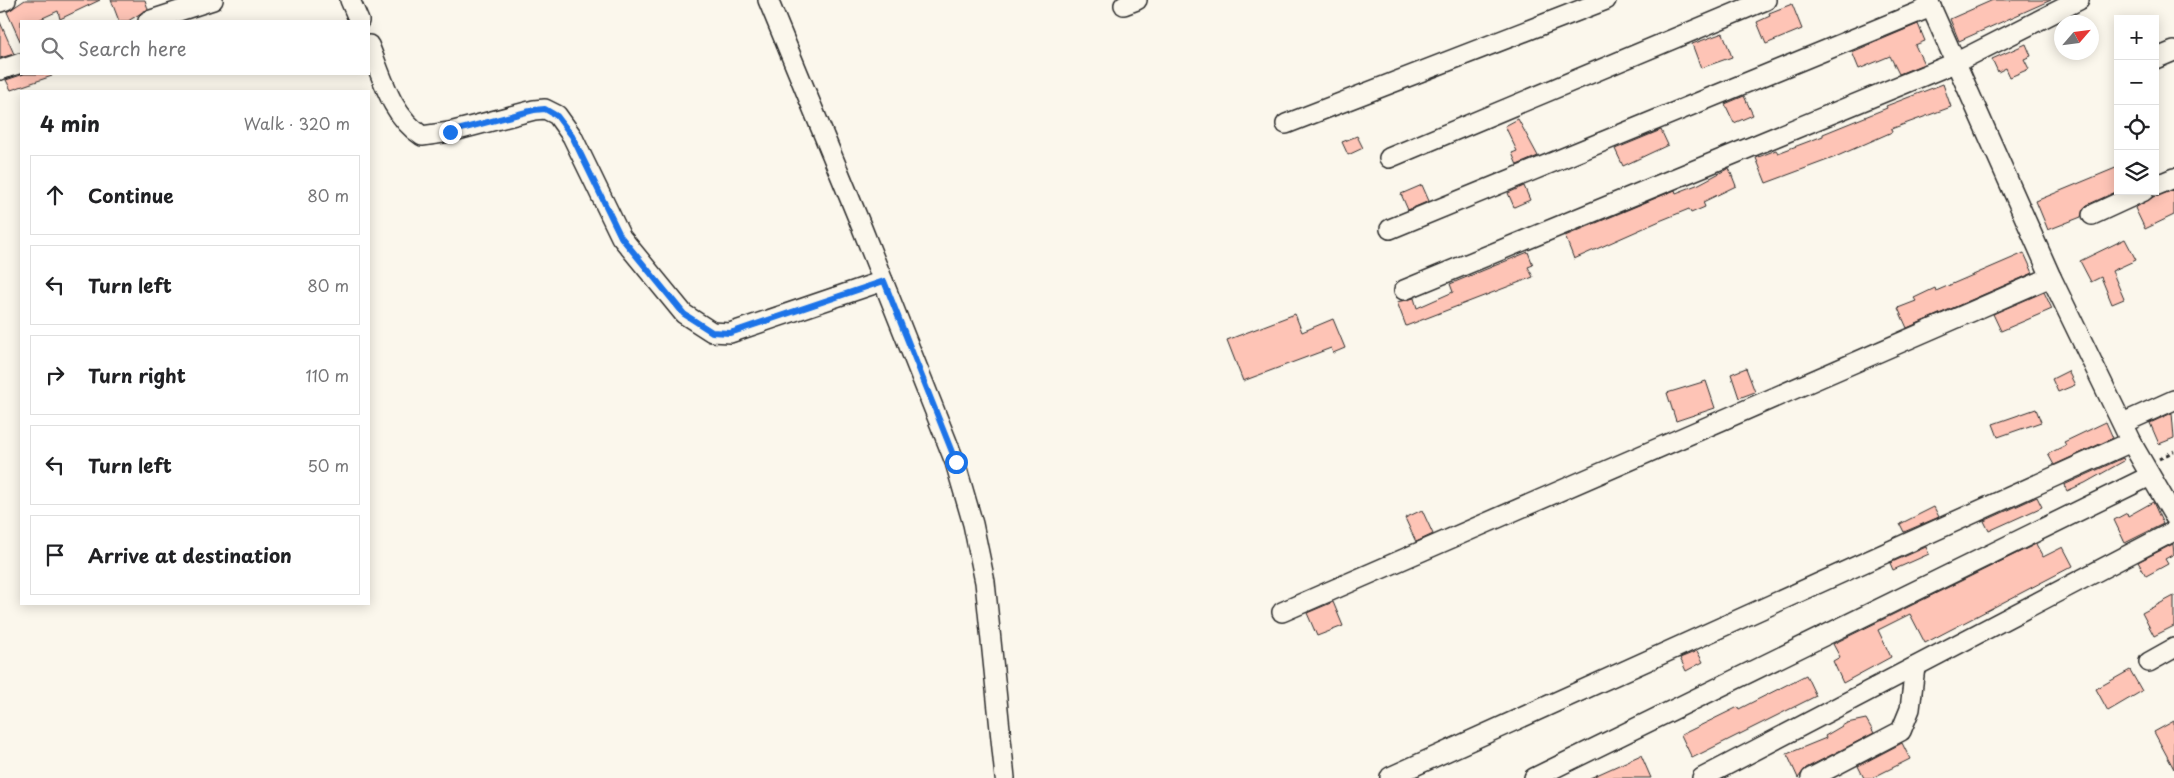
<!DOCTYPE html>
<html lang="en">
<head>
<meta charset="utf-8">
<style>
  :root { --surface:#fff; --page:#f2f2f2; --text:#202124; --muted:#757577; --line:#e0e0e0 }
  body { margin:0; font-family:"Playpen Sans",sans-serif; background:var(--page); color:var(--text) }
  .controls { position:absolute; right:15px; top:15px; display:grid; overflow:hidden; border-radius:0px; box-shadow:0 2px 12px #0003 }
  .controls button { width:45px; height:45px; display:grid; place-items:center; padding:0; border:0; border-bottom:1px solid var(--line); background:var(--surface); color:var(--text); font:25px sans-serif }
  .compass { position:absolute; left:2054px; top:15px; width:45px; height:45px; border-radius:50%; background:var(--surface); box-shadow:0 2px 12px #0003; rotate:62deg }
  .stop { position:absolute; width:15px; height:15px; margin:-11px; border:4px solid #1a73e8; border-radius:50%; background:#fff }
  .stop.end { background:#1a73e8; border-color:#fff; box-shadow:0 1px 5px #0008 }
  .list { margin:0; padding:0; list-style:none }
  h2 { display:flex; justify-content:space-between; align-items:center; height:65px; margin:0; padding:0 20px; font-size:21px }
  h2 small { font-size:16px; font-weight:400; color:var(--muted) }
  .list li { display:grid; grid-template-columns:32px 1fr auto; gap:15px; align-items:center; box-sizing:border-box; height:80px; margin:0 10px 10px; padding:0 10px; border:1px solid var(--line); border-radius:0px }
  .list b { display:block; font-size:19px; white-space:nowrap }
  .list em { font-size:16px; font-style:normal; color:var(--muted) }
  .icon { flex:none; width:28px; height:28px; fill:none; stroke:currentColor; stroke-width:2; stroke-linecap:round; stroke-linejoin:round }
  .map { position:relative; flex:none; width:2174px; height:778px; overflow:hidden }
  .search { position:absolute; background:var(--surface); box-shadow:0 2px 12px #0003; left:20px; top:20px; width:350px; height:55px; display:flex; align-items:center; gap:12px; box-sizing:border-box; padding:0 18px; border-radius:0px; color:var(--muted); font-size:19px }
  .panel { position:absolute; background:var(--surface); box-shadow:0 2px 12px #0003; left:20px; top:90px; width:350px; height:515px; border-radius:0px }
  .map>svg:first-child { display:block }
  .building { fill:#fec4b6; stroke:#2b2b2b }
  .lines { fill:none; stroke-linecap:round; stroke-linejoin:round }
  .street-casing { stroke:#2b2b2b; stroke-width:22 }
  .path { stroke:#2b2b2b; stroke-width:3; stroke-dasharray:4 4; stroke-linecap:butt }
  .street { stroke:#fbf7ec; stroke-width:19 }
  .route { stroke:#1a73e8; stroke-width:6 }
</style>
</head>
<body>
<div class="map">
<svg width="2174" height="778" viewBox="0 0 2174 778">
  <rect width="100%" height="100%" fill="#fbf7ec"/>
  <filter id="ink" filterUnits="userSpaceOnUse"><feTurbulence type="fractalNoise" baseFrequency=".02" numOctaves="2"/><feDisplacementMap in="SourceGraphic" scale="10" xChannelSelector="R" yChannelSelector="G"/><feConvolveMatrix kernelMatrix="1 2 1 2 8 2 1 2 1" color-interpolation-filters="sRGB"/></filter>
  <g filter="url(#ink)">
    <g class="building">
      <polygon points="25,0 100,0 60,19 58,11 36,21 21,21 21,43 7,12"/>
      <polygon points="111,0 145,0 148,9 128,21 119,21"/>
      <polygon points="1993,0 2051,0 1959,41 1950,19"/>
      <polygon points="1792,4 1802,29 1766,44 1757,22 1770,16 1769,13"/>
      <polygon points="0,22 14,54 0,58"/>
      <polygon points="1918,24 1925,41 1915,45 1924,64 1899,74 1890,56 1859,69 1852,52"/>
      <polygon points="1723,33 1732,57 1701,68 1692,44"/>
      <polygon points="2026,44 2031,56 2024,59 2029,69 2010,77 2006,68 1998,72 1992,59"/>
      <polygon points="24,74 51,74 52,76 11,90 6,80"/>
      <polygon points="1943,84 1951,107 1891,129 1892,132 1833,158 1766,183 1756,158 1776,150 1778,153 1823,136 1823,134 1887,108 1886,106"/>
      <polygon points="1744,96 1753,115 1734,123 1725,104"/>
      <polygon points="1518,119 1538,156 1517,165 1512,153 1517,151 1505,126"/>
      <polygon points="1661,130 1668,145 1623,166 1615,149"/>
      <polygon points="1357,136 1363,148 1348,155 1342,142"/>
      <polygon points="2118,167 2118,191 2087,205 2083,209 2081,217 2048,230 2036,201"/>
      <polygon points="1729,168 1736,186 1703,202 1705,207 1691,213 1689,209 1662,220 1574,259 1565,236 1675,190 1676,193 1699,184"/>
      <polygon points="1422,185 1429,201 1408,210 1401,194"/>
      <polygon points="1524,186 1530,200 1514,207 1508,193"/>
      <polygon points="2174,190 2174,215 2145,229 2135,208 2153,197"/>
      <polygon points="2125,239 2136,260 2112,271 2124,299 2112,304 2101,277 2091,282 2080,261"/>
      <polygon points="1528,252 1533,265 1528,267 1533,277 1406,326 1397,302 1414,298 1417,308 1453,292 1450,284"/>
      <polygon points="2024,253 2033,273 1907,328 1898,308 1916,301 1914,298 1935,288 1936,291"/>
      <polygon points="2044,292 2052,309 2001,331 1993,314"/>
      <polygon points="1295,314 1302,332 1333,319 1345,348 1333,353 1331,348 1243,381 1227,340"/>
      <polygon points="1746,368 1755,392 1739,398 1731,374"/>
      <polygon points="2068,371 2075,385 2058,392 2052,379"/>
      <polygon points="1706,381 1715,408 1676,421 1667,393"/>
      <polygon points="2036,409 2041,422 1998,437 1993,424"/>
      <polygon points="2172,413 2174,438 2159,444 2150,423"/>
      <polygon points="2106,422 2113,438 2054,465 2048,454 2066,445 2064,442"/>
      <polygon points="2123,458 2124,461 2085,483 2067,491 2064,485"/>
      <polygon points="2037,497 2042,507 1989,531 1984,521"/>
      <polygon points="2153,502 2163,524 2125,543 2114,520 2127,513 2128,516"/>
      <polygon points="1934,507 1939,517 1904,532 1900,524"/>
      <polygon points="1422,510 1433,534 1416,542 1405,518"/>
      <polygon points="2036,544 2043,557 2063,547 2073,566 1925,643 1910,614 1878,630 1891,657 1843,683 1833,661 1840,657 1833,644"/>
      <polygon points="2173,544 2174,554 2165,559 2168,564 2146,576 2138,562"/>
      <polygon points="1926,547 1929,554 1893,570 1890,563"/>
      <polygon points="2174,596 2174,626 2154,636 2142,613"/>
      <polygon points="1333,602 1343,626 1317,636 1307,613"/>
      <polygon points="1697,651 1703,662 1686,671 1680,658"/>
      <polygon points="2130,670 2142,691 2108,711 2096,689"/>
      <polygon points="1806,675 1816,696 1692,758 1681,735 1738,707 1739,709"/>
      <polygon points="1866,719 1874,733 1806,768 1798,778 1787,754 1826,738 1825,736 1847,723"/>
      <polygon points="2174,721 2174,769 2154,732"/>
      <polygon points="1902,743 1910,759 1872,778 1864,778 1858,766"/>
      <polygon points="1641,755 1651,778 1590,778"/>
    </g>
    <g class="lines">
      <defs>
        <g id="street">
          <polyline points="350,0 359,21"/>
          <polyline points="768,0 862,228 955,462 973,524 985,582 1005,778"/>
          <polyline points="1928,0 2051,277 2131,442 2174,516"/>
          <polyline points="0,2 6,0"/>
          <polyline points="1124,5 1137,0"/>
          <polyline points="148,21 213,0"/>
          <path d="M369,45C383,79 391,115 422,136L450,132L534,110L545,109L557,115L572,136L621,237L684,314L712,332L730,333L883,281"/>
          <polyline points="2155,59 2174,51"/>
          <polyline points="0,70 21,63"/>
          <polyline points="1286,124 1606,0"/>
          <polyline points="1389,158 1766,0"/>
          <polyline points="2155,186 2174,178"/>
          <polyline points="2092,215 2144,191"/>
          <polyline points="1390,229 1931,7"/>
          <polyline points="1404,290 1957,62 2079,0"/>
          <polyline points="2123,423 2174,400"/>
          <polyline points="1282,612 2051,277"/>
          <polyline points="2149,662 2174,648"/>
          <polyline points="1390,777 2131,442"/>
          <polyline points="1534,778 2150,476"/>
          <polyline points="1702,778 2174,531"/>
          <polyline points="1811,778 1901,731 1910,709 1915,667"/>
        </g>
      </defs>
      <use href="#street" class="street-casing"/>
      <polyline class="path" points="2159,459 2174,451"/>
      <use href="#street" class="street"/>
    </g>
  </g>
  <g class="lines" filter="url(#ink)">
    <polyline class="route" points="450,132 534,110 545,109 557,116 572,136 621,237 684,314 712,332 730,333 884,281 956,462"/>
  </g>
</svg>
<div class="controls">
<button>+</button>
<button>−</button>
<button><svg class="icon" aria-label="locate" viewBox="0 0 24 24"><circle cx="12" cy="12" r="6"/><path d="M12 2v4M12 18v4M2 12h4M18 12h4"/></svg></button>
<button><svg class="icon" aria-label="layers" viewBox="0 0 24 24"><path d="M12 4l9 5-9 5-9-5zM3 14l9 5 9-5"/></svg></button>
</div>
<svg class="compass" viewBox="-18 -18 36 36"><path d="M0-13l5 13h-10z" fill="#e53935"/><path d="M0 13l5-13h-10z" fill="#757577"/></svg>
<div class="stop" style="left:956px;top:462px"></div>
<div class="stop end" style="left:450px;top:132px"></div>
<div class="search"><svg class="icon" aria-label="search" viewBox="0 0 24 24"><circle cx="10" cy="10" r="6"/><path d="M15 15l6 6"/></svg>Search here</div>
<section class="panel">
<h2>4 min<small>Walk · 320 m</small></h2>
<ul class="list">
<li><svg class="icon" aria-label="ahead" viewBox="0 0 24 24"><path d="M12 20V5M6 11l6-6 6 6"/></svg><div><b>Continue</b></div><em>80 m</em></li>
<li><svg class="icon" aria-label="left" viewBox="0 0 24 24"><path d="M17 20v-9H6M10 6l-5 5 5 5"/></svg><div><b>Turn left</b></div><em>80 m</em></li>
<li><svg class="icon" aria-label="right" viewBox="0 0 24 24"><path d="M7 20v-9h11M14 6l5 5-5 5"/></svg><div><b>Turn right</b></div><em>110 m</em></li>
<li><svg class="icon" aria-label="left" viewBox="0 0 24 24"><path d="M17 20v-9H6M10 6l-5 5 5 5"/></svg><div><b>Turn left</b></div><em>50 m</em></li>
<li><svg class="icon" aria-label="arrive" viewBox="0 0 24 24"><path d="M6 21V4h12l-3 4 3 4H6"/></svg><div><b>Arrive at destination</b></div></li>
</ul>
</section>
</div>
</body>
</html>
